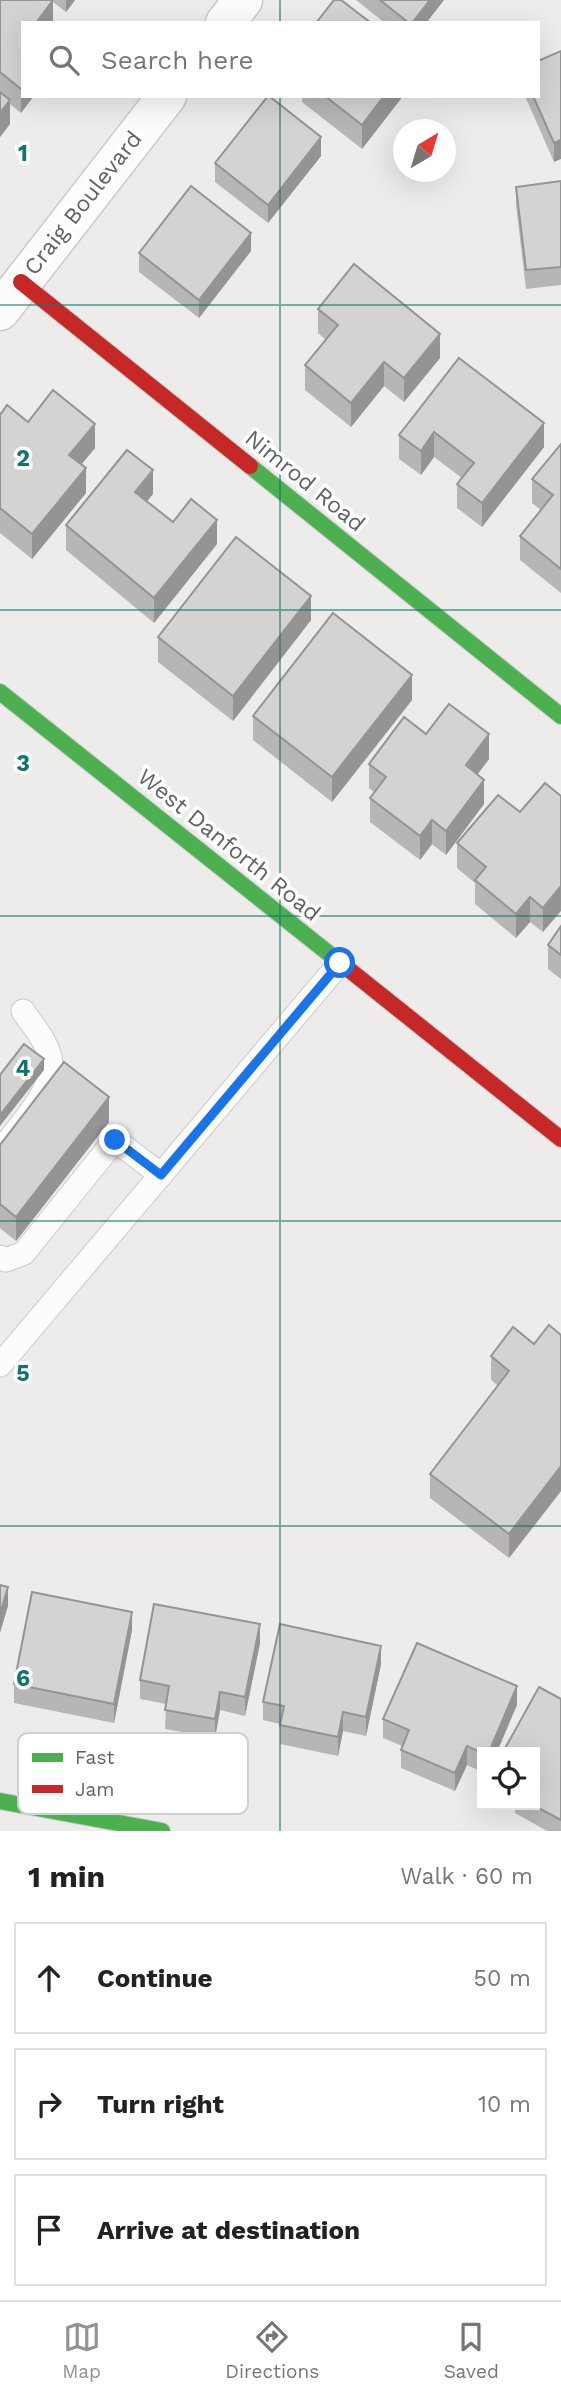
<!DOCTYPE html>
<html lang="en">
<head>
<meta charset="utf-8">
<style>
  :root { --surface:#fff; --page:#f6f6f6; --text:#222; --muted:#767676; --line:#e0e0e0; --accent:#919394 }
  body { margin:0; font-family:"Work Sans",sans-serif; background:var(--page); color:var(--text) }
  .controls { position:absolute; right:21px; bottom:21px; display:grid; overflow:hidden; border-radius:0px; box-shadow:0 7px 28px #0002 }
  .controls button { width:63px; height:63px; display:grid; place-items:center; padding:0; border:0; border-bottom:2px solid var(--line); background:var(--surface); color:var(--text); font:35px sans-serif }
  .compass { position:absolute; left:393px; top:119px; width:63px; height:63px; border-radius:50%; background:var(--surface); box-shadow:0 7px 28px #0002; rotate:38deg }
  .stop { position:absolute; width:21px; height:21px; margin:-16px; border:5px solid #1a73e8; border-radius:50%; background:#fff }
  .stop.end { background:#1a73e8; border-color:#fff; box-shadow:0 2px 7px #0008 }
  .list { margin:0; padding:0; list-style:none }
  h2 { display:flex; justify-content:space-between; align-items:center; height:91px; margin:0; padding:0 28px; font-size:30px }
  h2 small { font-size:23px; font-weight:400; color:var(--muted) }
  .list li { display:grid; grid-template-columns:46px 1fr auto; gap:21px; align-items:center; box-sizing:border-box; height:112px; margin:0 14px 14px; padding:0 14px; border:2px solid var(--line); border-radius:0px }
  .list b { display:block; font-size:26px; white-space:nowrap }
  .list em { font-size:23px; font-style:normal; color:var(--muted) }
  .icon { flex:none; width:38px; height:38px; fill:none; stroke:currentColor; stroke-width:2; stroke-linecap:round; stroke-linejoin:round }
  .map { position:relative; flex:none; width:561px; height:1831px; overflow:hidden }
  .search { position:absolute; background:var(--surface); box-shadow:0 7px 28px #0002; left:21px; right:21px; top:21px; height:77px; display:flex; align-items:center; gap:18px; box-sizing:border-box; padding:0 24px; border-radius:0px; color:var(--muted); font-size:26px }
  .sheet { height:469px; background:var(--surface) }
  nav { display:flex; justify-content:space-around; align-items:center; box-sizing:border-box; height:98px; border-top:2px solid var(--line); background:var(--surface); font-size:19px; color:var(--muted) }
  nav a { display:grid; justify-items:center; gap:4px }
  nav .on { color:var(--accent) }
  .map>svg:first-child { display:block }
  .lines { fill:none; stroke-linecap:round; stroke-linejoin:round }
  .lane-casing { stroke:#cbcac9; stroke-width:25 }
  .street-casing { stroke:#cbcac9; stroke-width:41 }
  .fast-casing { stroke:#c8c9c9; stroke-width:18 }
  .jam-casing { stroke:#c8c9c9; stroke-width:18 }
  .lane { stroke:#fcfcfc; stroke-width:23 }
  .street { stroke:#fcfcfc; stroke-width:38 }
  .fast { stroke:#4caf50; stroke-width:16 }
  .jam { stroke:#c62828; stroke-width:16 }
  .wall { fill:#b7b5b5 }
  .shaded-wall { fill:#959493 }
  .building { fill:#d5d3d2; stroke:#959493; stroke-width:2 }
  .route { stroke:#1a73e8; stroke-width:9 }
  .grid { fill:none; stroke:#0f766e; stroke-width:2; stroke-opacity:0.55 }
  .labels { text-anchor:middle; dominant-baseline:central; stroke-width:7; stroke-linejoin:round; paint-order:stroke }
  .street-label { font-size:23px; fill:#5f6366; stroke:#fff }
  .key { fill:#fff; stroke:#cfd0d1; stroke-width:2 }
  .key-label { font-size:19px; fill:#5f6366 }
  .grid-label { font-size:23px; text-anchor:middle; font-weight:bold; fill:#0f766e; stroke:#fff; stroke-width:7; stroke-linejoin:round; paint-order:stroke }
</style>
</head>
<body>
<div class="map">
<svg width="561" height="1831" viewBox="0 0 561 1831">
  <rect width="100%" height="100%" fill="#eeecea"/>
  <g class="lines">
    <defs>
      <g id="lane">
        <path d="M0,1151C16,1130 54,1090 51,1063C49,1043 33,1026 23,1011"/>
        <polyline points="0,1257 6,1260 24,1253 115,1140 161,1175"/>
        <polyline points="0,1365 340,963"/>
      </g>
      <g id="street">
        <polyline points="225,23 243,0"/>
        <polyline points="0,311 167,96"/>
      </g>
      <g id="fast">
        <polyline points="250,466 561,716"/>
        <polyline points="0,692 337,960"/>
        <polyline points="0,1801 162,1831"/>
      </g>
      <g id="jam">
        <polyline points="21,282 250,466"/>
        <polyline points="337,960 561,1139"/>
      </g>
    </defs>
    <use href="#lane" class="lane-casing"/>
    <use href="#street" class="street-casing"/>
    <use href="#fast" class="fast-casing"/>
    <use href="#jam" class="jam-casing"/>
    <use href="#lane" class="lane"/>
    <use href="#street" class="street"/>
    <use href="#fast" class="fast"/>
    <use href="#jam" class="jam"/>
  </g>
  <g class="wall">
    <polygon points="0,0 75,0 66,12 53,2 53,23 23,23 21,113 10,104 10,124 0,137"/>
    <polygon points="356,0 444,0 426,23 385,23"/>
    <polygon points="561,51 554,162 525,96 538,96"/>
    <polygon points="302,96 403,96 362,149 302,102"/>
    <polygon points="321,156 268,223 215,182 215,163"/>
    <polygon points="561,181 561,285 526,289 516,205 516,187"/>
    <polygon points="251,251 199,318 139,272 139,253"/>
    <polygon points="318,309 440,358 404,402 384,386 351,427 305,390 305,365 326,340 318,333"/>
    <polygon points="459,358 544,447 482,527 457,508 457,484 462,478 434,457 421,475 399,459 399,435"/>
    <polygon points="0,415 28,422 95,448 81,465 86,493 32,559 0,533"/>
    <polygon points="561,444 561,593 520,560 520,536 541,510 532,503 532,479"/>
    <polygon points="153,494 147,501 173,522 217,544 154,623 66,550 66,525"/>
    <polygon points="311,620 233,721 158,662 158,637"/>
    <polygon points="412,700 332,802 253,740 253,716"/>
    <polygon points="426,734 489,759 477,774 484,804 446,855 432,844 420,860 370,822 370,798 374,792 369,788 369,764"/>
    <polygon points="545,783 543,932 530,922 516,938 475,904 475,883 457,868 457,843 520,812"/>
    <polygon points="561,926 561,979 548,969 548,945"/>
    <polygon points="109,1122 16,1241 0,1228 0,1145"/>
    <polygon points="561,1335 561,1491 509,1558 430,1498 430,1474 498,1386 491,1380 491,1356"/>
    <polygon points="132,1630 114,1723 14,1703 14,1684"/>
    <polygon points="260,1643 245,1716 220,1710 215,1738 165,1729 166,1704 140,1699 140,1680"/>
    <polygon points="381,1664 366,1736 343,1731 338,1756 280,1744 280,1724 263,1720 263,1702"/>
    <polygon points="561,1699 561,1831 547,1831 515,1813 515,1805 535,1805"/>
    <polygon points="517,1705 482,1752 482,1772 467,1765 455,1791 401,1768 401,1750 402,1746 383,1738 383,1719"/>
  </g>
  <g class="shaded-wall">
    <polygon points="53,0 53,23 36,23"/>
    <polygon points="66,0 75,0 66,12"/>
    <polygon points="430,0 444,0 426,23 412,23"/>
    <polygon points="23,86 23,96 34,96 21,113 21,89"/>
    <polygon points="384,96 403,96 362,149 362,125"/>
    <polygon points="10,100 10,124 0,137 0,113"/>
    <polygon points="321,137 321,156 268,223 268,205"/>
    <polygon points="561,140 561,159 554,162 554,143"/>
    <polygon points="251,233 251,251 199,318 199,300"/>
    <polygon points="440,334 440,358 404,402 404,378"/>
    <polygon points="384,362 384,386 351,427 351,403"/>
    <polygon points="544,423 544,447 482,527 482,503"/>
    <polygon points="95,424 95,448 69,479 69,455"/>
    <polygon points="434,432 434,457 421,475 421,451"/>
    <polygon points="86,468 86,493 32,559 32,534"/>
    <polygon points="153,470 153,494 135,516 135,492"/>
    <polygon points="217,520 217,544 154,623 154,598"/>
    <polygon points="311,596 311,620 233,721 233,696"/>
    <polygon points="412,675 412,700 332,802 332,777"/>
    <polygon points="489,734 489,759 466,790 466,765"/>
    <polygon points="484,780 484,804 446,855 446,831"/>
    <polygon points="432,820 432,844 420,860 420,836"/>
    <polygon points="561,886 561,911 543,932 543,908"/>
    <polygon points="530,897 530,922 516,938 516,914"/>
    <polygon points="44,1059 44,1070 0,1126 0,1115"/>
    <polygon points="109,1097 109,1122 16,1241 16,1217"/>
    <polygon points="561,1466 561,1491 509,1558 509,1534"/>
    <polygon points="8,1587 8,1606 0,1633 0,1614"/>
    <polygon points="132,1612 132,1630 114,1723 114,1704"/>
    <polygon points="260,1624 260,1643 245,1716 245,1697"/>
    <polygon points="381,1646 381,1664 366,1736 366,1717"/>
    <polygon points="517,1686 517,1705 497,1752 489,1752"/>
    <polygon points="220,1692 220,1710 215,1738 215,1719"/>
    <polygon points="343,1712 343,1731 338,1756 338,1737"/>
    <polygon points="467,1746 467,1765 455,1791 455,1773"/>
  </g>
  <g class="building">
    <polygon points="0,0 53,0 36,23 23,23 23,86 21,89 0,72"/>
    <polygon points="334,0 341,0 371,23 316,23"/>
    <polygon points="380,0 430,0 412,23 409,23"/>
    <polygon points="561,51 561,140 554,143 533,96 538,96 538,61"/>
    <polygon points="0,92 10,100 0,113"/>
    <polygon points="268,96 269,96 321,137 268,205 215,163"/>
    <polygon points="325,96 384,96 362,125"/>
    <polygon points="561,181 561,267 526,270 516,187"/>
    <polygon points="191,186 251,233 199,300 139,253"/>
    <polygon points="354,264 440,334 404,378 384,362 351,403 305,365 338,325 318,309"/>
    <polygon points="459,358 544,423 482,503 457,484 474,463 434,432 421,451 399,435"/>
    <polygon points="53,390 95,424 69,455 86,468 32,534 0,508 0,415 7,405 28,422"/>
    <polygon points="561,444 561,569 520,536 553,495 532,479"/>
    <polygon points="127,450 153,470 135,492 173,522 191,499 217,520 154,598 66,525"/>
    <polygon points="236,537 311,596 233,696 158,637"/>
    <polygon points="333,613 412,675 332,777 253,716"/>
    <polygon points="449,704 489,734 466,765 484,780 446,831 432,820 420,836 370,798 386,777 369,764 404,717 426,734"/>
    <polygon points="545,783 561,796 561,886 543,908 530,897 516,914 475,880 486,867 457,843 498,795 520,812"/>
    <polygon points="561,926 561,955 548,945"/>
    <polygon points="24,1044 44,1059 0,1115 0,1075"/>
    <polygon points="64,1062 109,1097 16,1217 0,1204 0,1145"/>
    <polygon points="549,1325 561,1335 561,1466 509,1534 430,1474 509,1371 491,1356 513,1327 534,1344"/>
    <polygon points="0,1585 8,1587 0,1614"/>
    <polygon points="32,1592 132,1612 114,1704 14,1684"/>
    <polygon points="154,1604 260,1624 245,1697 220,1692 215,1719 165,1710 169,1686 140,1680"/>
    <polygon points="280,1624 381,1646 366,1717 343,1712 338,1737 280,1725 284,1706 263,1702"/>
    <polygon points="417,1643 517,1686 489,1752 482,1752 482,1753 467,1746 455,1773 401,1750 409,1730 383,1719"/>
    <polygon points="539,1687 561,1699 561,1820 533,1805 535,1805 535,1752 503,1752"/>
  </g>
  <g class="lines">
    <polyline class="route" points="115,1140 161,1175 340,963"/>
  </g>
  <path class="grid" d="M280,0V23M280,96V1831M0,305H561M0,610H561M0,916H561M0,1221H561M0,1526H561"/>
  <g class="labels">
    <g class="street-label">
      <text transform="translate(83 203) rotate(-52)">Craig Boulevard</text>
      <text transform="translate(305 481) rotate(39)">Nimrod Road</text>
      <text transform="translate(229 845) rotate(39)">West Danforth Road</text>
    </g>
  </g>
  <rect x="18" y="1733" width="230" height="81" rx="10" class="key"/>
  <rect x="32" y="1753" width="31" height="9" fill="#4caf50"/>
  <rect x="32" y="1785" width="31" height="8" fill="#c62828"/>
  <g class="key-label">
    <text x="75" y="1764">Fast</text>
    <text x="75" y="1796">Jam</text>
  </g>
  <g class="grid-label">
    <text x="23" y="161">1</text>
    <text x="23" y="466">2</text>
    <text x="23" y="771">3</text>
    <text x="23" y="1076">4</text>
    <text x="23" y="1381">5</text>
    <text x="23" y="1686">6</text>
  </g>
</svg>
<div class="controls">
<button><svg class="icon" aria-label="locate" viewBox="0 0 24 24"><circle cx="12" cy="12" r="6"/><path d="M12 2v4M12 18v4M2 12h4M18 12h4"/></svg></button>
</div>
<svg class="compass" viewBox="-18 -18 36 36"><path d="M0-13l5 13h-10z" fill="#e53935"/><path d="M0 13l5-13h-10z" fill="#767676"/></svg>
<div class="stop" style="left:340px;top:963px"></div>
<div class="stop end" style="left:115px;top:1140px"></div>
<div class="search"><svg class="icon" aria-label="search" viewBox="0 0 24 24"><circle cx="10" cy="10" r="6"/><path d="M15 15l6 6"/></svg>Search here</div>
</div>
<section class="sheet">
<h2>1 min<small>Walk · 60 m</small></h2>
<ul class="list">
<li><svg class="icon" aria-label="ahead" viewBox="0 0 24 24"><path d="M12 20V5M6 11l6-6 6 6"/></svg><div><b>Continue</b></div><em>50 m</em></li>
<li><svg class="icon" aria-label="right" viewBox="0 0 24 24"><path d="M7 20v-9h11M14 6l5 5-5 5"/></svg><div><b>Turn right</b></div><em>10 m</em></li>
<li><svg class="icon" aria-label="arrive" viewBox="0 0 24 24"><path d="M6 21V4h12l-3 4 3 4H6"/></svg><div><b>Arrive at destination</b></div></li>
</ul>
</section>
<nav>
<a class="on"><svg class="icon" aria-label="map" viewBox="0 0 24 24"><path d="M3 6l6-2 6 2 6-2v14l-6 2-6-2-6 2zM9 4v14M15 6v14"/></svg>Map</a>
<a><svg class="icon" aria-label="directions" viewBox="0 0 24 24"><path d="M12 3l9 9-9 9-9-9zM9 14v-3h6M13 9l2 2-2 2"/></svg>Directions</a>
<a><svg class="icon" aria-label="saved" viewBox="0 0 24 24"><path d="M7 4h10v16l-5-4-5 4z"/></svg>Saved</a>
</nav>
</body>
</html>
